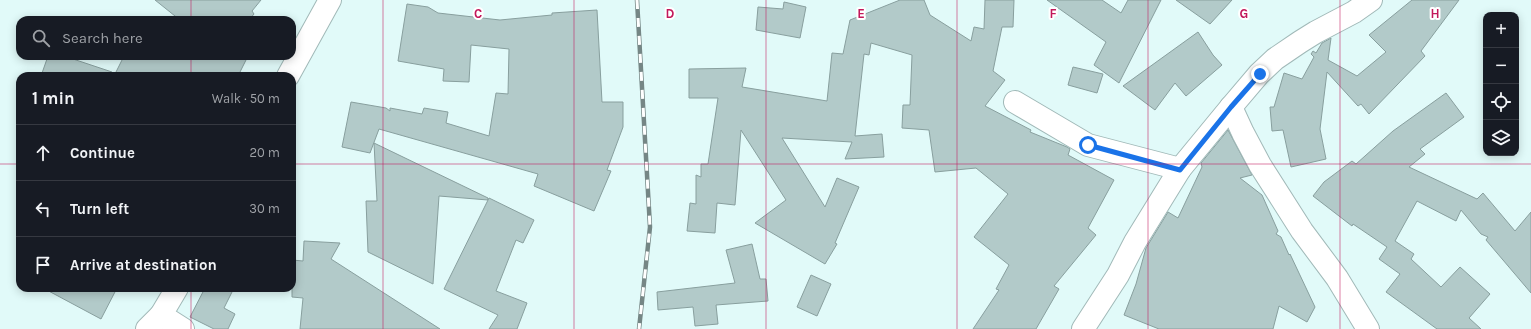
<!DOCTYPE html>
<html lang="en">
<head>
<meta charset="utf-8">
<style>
  :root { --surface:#171b24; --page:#242831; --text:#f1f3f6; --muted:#9ea1a6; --line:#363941 }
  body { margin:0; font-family:Karla,sans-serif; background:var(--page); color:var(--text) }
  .controls { position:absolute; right:12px; top:12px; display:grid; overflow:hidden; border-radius:8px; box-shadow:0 2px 10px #0003 }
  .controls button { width:36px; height:36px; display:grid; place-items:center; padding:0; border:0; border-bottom:1px solid var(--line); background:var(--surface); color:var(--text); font:20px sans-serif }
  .stop { position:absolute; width:12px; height:12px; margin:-9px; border:3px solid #1a73e8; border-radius:50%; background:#fff }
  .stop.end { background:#1a73e8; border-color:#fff; box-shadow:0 1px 4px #0008 }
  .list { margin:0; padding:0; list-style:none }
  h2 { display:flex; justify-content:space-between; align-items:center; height:52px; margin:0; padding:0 16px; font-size:17px }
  h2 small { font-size:13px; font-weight:400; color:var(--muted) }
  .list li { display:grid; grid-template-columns:26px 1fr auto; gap:12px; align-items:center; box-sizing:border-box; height:56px; padding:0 16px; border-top:1px solid var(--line) }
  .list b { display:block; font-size:15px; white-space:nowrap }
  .list em { font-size:13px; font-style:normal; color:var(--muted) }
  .icon { flex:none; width:22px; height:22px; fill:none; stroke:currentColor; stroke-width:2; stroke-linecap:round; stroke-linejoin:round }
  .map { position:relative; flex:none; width:1531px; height:329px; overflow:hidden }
  .search { position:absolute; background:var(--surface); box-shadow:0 2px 10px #0003; left:16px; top:16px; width:280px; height:44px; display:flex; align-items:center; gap:10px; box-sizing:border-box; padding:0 14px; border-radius:12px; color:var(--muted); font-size:15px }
  .panel { position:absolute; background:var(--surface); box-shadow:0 2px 10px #0003; left:16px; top:72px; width:280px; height:220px; border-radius:12px }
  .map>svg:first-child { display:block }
  .building { fill:#b2cac9; stroke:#889f9e }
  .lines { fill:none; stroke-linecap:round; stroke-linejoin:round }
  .minor-casing { stroke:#a1b9b8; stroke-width:24 }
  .minor { stroke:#fff; stroke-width:22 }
  .rail-casing { stroke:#758685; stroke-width:4.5 }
  .rail { stroke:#fff; stroke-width:3; stroke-dasharray:9; stroke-linecap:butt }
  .route { stroke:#1a73e8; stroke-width:5 }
  .grid { fill:none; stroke:#c2185b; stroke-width:1; stroke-opacity:0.55 }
  .grid-label { font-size:13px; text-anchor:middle; font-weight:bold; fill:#c2185b; stroke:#fff; stroke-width:4; stroke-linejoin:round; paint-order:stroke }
</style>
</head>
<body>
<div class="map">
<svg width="1531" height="329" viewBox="0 0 1531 329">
  <rect width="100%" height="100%" fill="#e1faf9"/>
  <g class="building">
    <polygon points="155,0 261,0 252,11 254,14 249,20 180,20"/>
    <polygon points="900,0 924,0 930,15 971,41 974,27 984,29 985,0 1014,0 1013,27 1002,27 993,71 1005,80 985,106 1031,130 1030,132 1067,147 1070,149 1068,155 1114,180 1088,228 1096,235 1054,286 1059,289 1036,329 973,329 999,290 996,289 1009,265 974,237 1008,194 976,168 935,172 929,130 902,128 903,105 910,105 912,55 871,43 869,55 864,54 855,136 882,134 884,157 845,159 852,142 782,138 825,207 837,178 859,187 835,243 837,244 825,264 755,223 786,200 741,130 735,205 717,203 715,233 687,231 690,203 696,204 696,175 701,177 701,164 708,164 718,98 689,98 689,69 746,68 742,87 827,101 832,53 843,54 850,20"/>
    <polygon points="1047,0 1102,0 1121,13 1128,0 1161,0 1119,83 1094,65 1106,42"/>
    <polygon points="1176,0 1232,0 1210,24"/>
    <polygon points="1412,0 1459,0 1421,51 1425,56 1369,114 1361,104 1358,106 1327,72 1320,129 1326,159 1291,167 1283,130 1272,131 1270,107 1274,107 1284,73 1302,79 1314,57 1311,54 1313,51 1316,53 1322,43 1331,38 1328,60 1357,76 1386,52 1369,35"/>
    <polygon points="784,2 806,7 800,38 756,30 758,7 783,9"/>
    <polygon points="407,4 428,7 438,13 500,20 552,15 552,13 597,10 602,102 623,102 623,127 607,170 611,171 594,211 534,186 538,174 379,129 370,153 342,147 351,102 386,108 390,111 390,108 422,114 424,108 448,112 446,123 489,136 496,93 508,94 509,49 471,45 469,82 443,81 444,69 398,61"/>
    <polygon points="1198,32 1213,55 1222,65 1186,96 1175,83 1155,110 1123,86"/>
    <polygon points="48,56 64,56 112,72 112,76 41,76"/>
    <polygon points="124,56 248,56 238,76 114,76"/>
    <polygon points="1073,67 1103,74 1097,93 1068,85"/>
    <polygon points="1446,93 1464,117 1420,149 1425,154 1409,167 1477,199 1483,193 1515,231 1531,212 1531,293 1486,240 1488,237 1481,234 1461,210 1456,221 1417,201 1395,241 1414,254 1411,259 1441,287 1460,267 1490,294 1469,318 1481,329 1437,329 1386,292 1400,274 1379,259 1387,247 1353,224 1352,226 1313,196 1324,182 1352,161 1356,164 1393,131"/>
    <polygon points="1228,130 1252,175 1240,178 1262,195 1278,231 1276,234 1281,237 1289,255 1290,254 1315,307 1307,322 1279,306 1273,329 1159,329 1124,315 1136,284 1146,248 1168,212 1178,218 1202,167 1201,163"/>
    <polygon points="374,143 488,198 488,200 439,196 433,284 368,252 366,201 377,201"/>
    <polygon points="489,198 534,220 523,243 516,240 496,291 527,303 517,329 489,329 498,315 444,289"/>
    <polygon points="304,241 340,243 331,259 440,329 300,329 303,298 292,297 292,260 303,261"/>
    <polygon points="752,244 760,279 766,279 768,301 716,305 718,324 695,326 693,307 658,310 657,292 735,283 726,250"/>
    <polygon points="811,275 831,284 817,316 797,307"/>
    <polygon points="43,288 117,288 101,319"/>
    <polygon points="205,288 234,288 224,308 235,314 228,329 214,329 190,317"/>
  </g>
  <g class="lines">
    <defs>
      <g id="minor">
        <polyline points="288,76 330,0"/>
        <polyline points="1015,102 1088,145 1180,169"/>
        <polyline points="1231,107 1243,133 1260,165 1302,231 1337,278 1368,329"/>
        <polyline points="161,315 183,329"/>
        <polyline points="147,329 161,315 177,288"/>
        <polyline points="1083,329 1118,275 1135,242 1180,169 1231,107 1259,74 1275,59 1300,42 1316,32 1354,12 1371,0"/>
      </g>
    </defs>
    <use href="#minor" class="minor-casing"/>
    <use href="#minor" class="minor"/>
    <defs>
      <polyline id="rail" points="637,0 650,227 639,329"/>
    </defs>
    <use href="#rail" class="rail-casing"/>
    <use href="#rail" class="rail"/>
  </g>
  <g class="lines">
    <polyline class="route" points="1088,145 1180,170 1231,107 1260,74"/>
  </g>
  <path class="grid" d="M191,0V20M383,0V329M574,0V329M766,0V329M957,0V329M1148,0V329M1340,0V329M191,56V76M0,164H20M292,164H1531M191,288V329"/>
  <g class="grid-label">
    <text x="478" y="18">C</text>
    <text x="670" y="18">D</text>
    <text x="861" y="18">E</text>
    <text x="1053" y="18">F</text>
    <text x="1244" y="18">G</text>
    <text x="1435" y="18">H</text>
  </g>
</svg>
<div class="controls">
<button>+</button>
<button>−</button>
<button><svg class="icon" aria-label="locate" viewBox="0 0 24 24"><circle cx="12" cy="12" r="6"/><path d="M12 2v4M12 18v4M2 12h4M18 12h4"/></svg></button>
<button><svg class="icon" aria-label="layers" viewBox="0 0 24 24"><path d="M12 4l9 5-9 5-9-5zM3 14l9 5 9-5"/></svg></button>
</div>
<div class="stop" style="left:1088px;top:145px"></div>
<div class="stop end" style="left:1260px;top:74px"></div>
<div class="search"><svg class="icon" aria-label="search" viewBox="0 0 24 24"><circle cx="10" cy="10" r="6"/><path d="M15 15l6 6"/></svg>Search here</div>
<section class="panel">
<h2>1 min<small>Walk · 50 m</small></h2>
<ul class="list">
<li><svg class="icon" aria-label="ahead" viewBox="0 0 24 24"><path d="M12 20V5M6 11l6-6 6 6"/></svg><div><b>Continue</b></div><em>20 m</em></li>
<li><svg class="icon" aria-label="left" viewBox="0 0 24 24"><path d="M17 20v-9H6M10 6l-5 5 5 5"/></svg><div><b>Turn left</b></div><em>30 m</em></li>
<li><svg class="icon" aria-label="arrive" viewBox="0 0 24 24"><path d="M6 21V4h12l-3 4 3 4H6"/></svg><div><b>Arrive at destination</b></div></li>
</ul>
</section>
</div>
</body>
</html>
